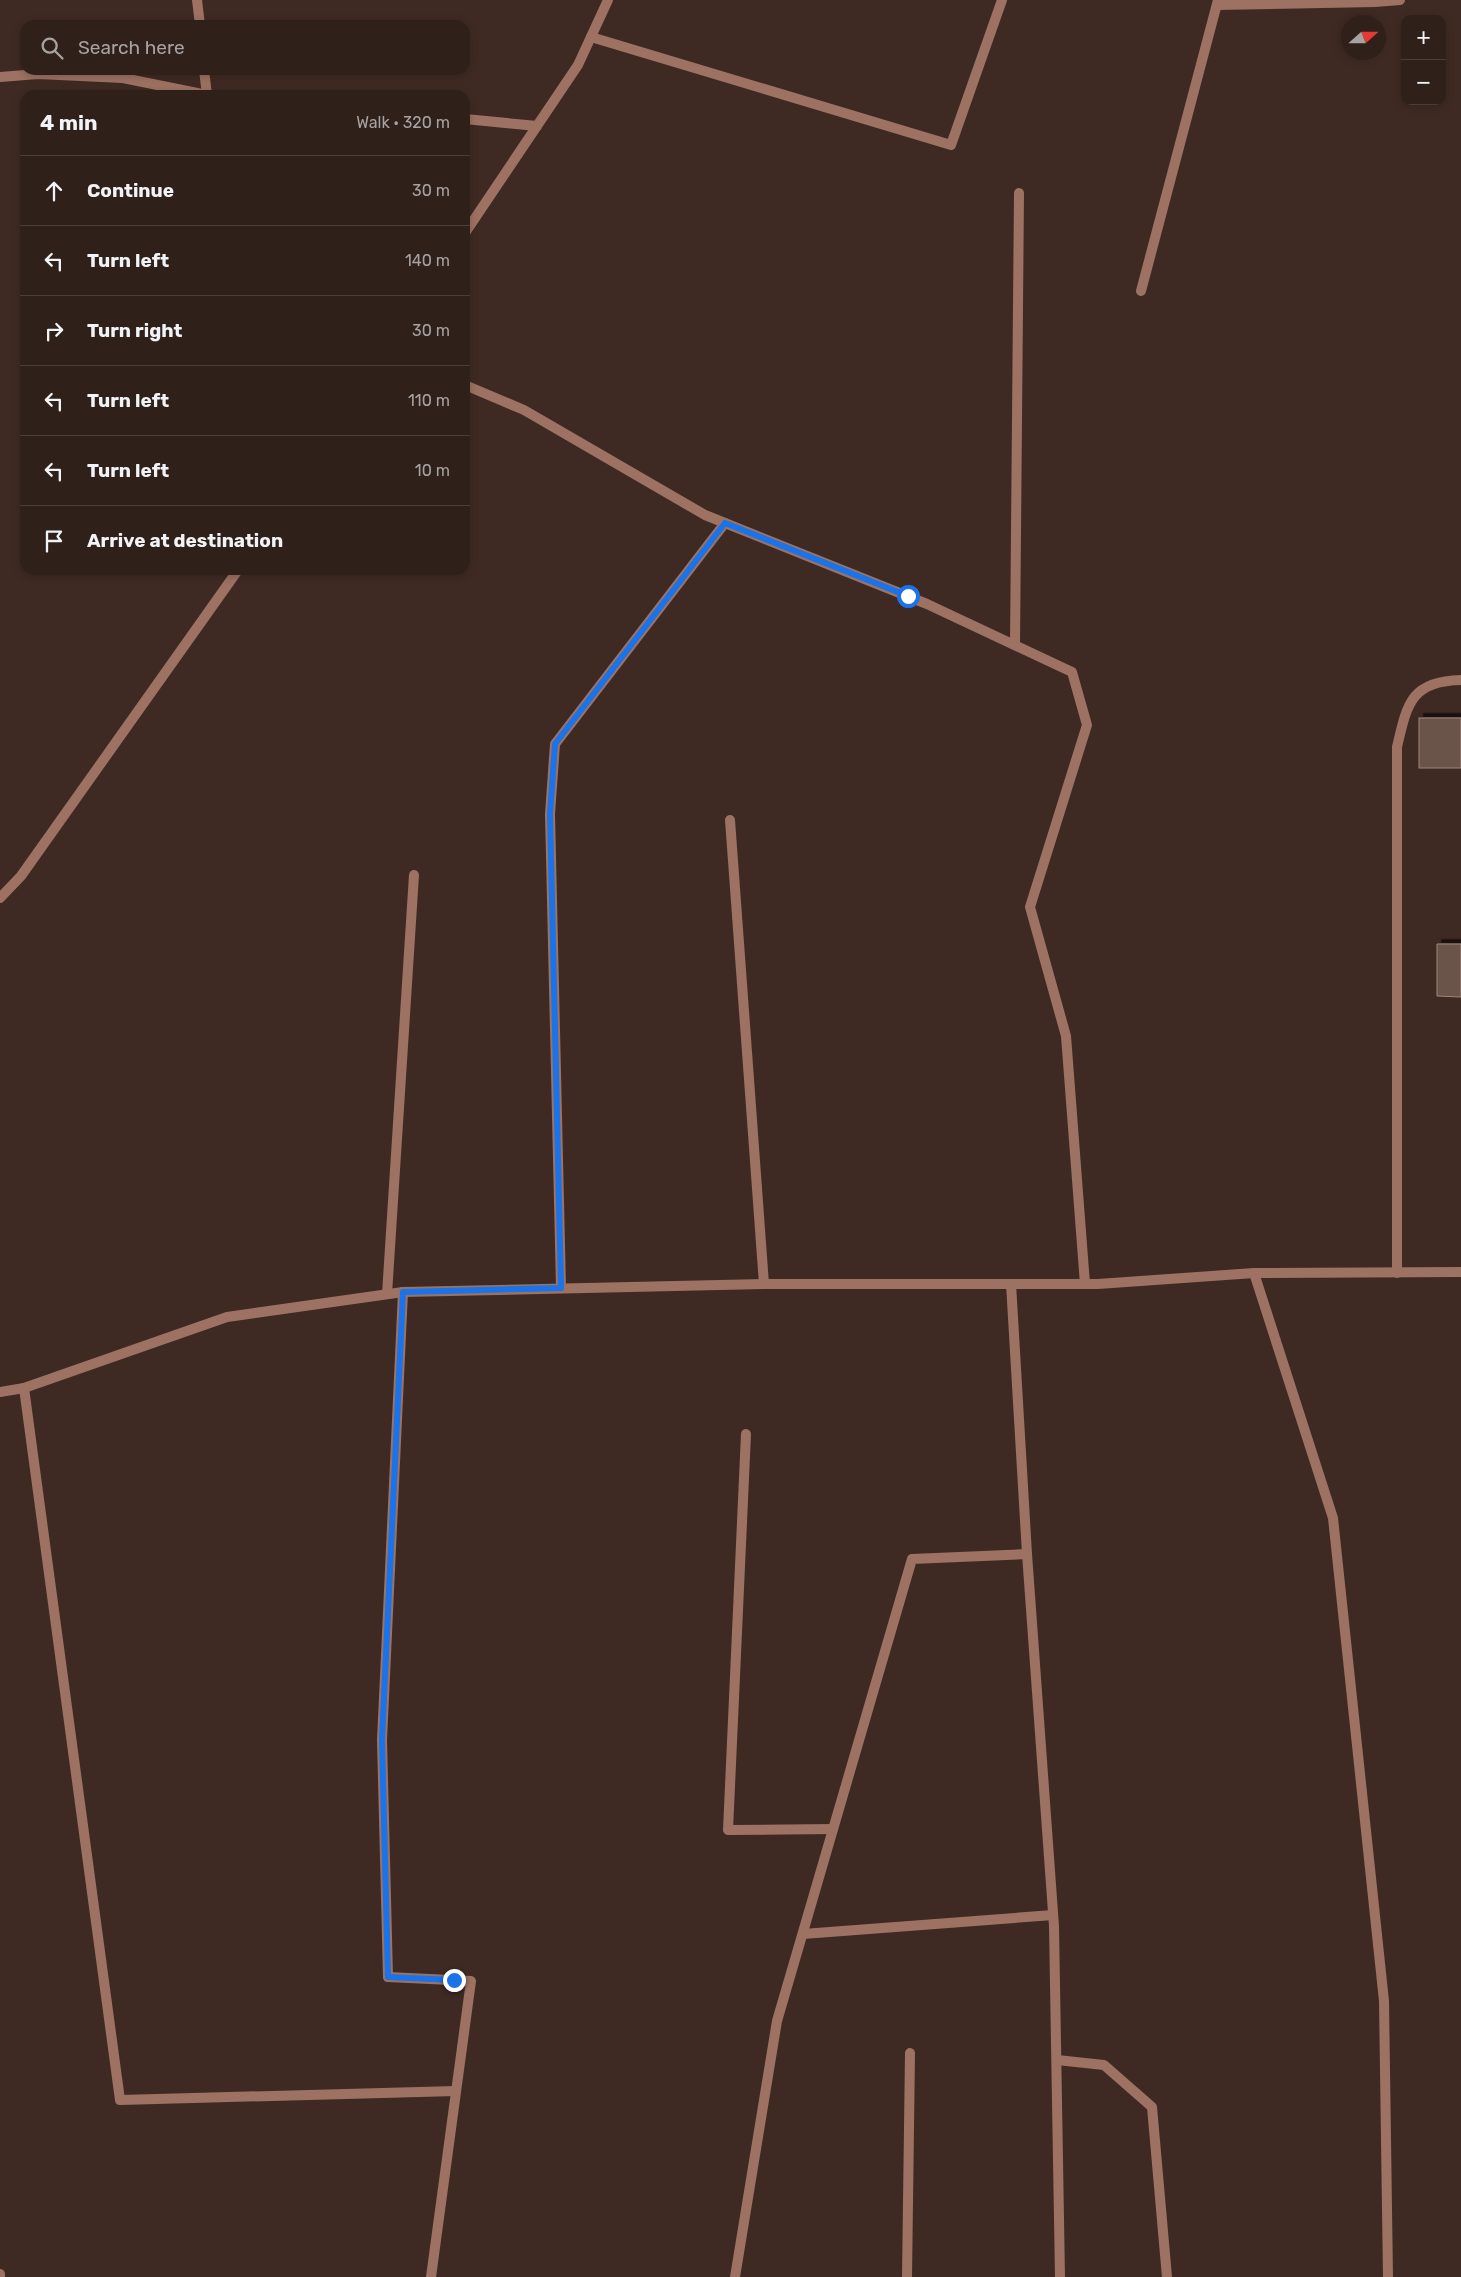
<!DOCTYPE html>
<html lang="en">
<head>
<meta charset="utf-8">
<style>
  :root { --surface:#2f201a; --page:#372823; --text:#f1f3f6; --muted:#a7a3a2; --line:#4a3e39 }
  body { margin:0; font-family:Rubik,sans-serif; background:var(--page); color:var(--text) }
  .controls { position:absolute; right:15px; top:15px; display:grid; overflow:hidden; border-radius:10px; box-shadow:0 2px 8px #0003 }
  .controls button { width:45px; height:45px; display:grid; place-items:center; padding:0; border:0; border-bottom:1px solid var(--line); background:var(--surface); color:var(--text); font:25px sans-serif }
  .compass { position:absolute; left:1341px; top:15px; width:45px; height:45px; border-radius:50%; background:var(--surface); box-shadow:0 2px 8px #0003; rotate:69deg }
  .stop { position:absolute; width:15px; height:15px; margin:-11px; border:4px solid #1a73e8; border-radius:50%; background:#fff }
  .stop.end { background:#1a73e8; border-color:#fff; box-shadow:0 1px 5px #0008 }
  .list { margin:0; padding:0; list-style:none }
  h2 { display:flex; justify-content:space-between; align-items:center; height:65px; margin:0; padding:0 20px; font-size:21px }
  h2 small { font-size:16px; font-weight:400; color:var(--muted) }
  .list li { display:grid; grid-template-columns:32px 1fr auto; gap:15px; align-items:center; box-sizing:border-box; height:70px; padding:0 20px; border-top:1px solid var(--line) }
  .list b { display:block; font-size:19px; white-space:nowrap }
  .list em { font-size:16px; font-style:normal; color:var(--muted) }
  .icon { flex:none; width:28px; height:28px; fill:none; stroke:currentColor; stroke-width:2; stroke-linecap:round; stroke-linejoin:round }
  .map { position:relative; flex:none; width:1461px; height:2277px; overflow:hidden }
  .search { position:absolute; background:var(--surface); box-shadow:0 2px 8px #0003; left:20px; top:20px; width:450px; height:55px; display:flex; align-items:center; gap:12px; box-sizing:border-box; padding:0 18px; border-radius:15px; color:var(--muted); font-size:19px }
  .panel { position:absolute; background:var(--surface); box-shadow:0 2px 8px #0003; left:20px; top:90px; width:450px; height:485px; border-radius:15px }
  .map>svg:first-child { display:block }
  .building { fill:#6a534a; stroke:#9f867d; filter:url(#shadow) }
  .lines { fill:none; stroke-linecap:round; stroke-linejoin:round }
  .minor { stroke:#9d7262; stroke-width:10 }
  .route { stroke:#1a73e8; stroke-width:6 }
</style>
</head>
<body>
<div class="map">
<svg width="1461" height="2277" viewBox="0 0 1461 2277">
  <defs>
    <filter id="shadow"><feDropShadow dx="4.5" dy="-4.5" stdDeviation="0" flood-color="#0009"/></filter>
  </defs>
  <rect width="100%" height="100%" fill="#3f2a23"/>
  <g class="building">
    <rect x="1419" y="718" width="42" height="50"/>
    <polygon points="1437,944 1461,944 1461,997 1437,996"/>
  </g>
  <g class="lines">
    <g class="minor">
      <polyline points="197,0 200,25"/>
      <polyline points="1217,5 1375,2 1400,0"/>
      <polyline points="591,37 951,145 1002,0"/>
      <polyline points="204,70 207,95 210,95"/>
      <polyline points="0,77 38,74 123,78 207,95"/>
      <polyline points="465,119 537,126"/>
      <polyline points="465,233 578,65 608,0"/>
      <polyline points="1141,291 1218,0"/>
      <polyline points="465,385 524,410 705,515 927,604 1072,672 1087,725 1030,907 1066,1036 1085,1284"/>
      <polyline points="1015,645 1019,193"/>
      <polyline points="730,820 764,1284"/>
      <polyline points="0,898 21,876 238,570"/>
      <polyline points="1254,1273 1333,1518 1384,2001 1388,2277"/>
      <path d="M1397,1273V747C1407,705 1410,681 1461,680"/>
      <polyline points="1011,1284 1027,1554 1054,1926 1060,2277"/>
      <polyline points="561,1288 550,814 555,744 725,523"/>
      <polyline points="403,1292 382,1740 388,1977 471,1981 431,2277"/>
      <polyline points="387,1294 414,875"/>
      <polyline points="24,1388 120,2100 456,2091"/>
      <polyline points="0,1392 24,1388 227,1317 403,1292 764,1284 1098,1284 1254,1273 1461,1272"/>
      <polyline points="746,1434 728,1830 833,1829"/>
      <polyline points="803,1934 1053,1915"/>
      <polyline points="1057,2060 1104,2065 1152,2107 1167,2277"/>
      <polyline points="0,2274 0,2277"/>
      <polyline points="735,2277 777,2021 912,1559 1027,1554"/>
      <polyline points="907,2277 910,2053"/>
    </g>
  </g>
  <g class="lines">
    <polyline class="route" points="454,1980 388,1977 382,1740 403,1292 561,1288 550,814 555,744 725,523 908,596"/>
  </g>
</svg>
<div class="controls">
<button>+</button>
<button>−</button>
</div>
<svg class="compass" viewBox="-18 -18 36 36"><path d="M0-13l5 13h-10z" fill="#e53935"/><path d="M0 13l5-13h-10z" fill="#a7a3a2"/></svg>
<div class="stop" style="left:908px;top:596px"></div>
<div class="stop end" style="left:454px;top:1980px"></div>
<div class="search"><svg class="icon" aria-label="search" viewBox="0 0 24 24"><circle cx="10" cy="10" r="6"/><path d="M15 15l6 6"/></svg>Search here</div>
<section class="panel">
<h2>4 min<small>Walk · 320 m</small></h2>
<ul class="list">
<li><svg class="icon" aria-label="ahead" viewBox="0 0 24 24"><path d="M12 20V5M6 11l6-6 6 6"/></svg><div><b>Continue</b></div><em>30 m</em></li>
<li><svg class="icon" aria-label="left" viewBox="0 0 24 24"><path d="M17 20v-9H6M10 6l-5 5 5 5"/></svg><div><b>Turn left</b></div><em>140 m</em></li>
<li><svg class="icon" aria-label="right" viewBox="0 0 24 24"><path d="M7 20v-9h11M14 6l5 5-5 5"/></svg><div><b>Turn right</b></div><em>30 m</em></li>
<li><svg class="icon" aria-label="left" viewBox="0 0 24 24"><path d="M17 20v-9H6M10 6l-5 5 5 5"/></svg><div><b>Turn left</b></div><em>110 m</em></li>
<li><svg class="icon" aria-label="left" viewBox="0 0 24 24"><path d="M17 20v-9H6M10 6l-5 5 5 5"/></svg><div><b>Turn left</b></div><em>10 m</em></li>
<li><svg class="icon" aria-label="arrive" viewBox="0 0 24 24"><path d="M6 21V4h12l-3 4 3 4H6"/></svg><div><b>Arrive at destination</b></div></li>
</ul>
</section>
</div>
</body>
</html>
